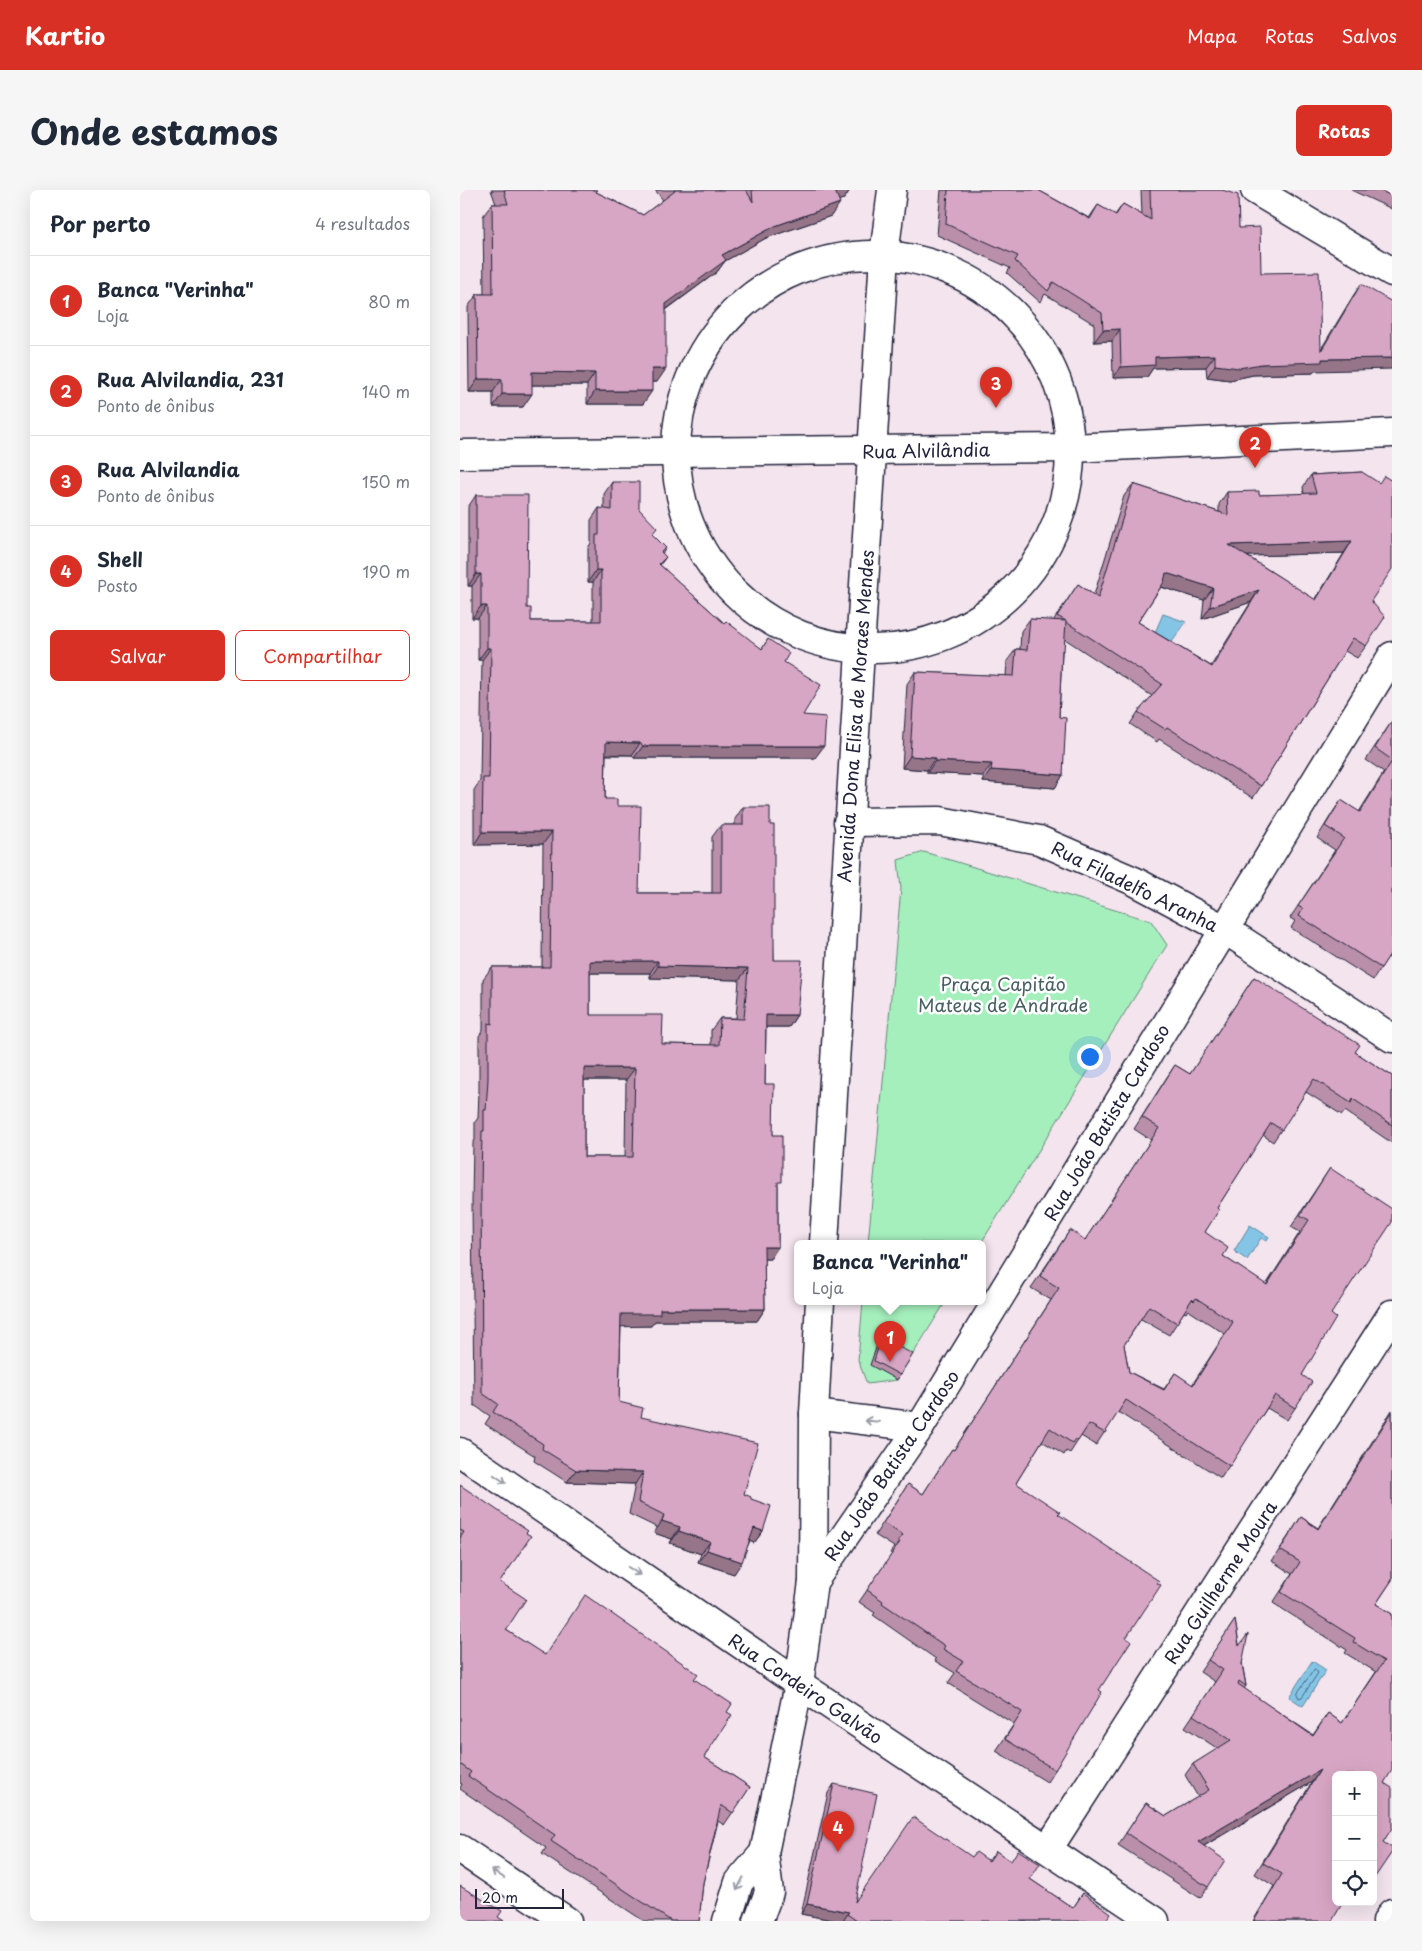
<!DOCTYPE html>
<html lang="pt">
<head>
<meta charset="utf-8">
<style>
  :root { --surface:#fff; --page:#f6f6f7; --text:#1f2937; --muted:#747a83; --line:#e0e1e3; --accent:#d93025 }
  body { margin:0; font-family:"Playpen Sans",sans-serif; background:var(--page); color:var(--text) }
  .controls { position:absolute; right:15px; bottom:15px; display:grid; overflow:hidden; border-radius:8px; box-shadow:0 5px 20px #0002 }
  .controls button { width:45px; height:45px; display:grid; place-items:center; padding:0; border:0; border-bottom:1px solid var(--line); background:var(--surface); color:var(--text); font:25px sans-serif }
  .scale { position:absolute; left:15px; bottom:12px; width:89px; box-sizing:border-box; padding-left:5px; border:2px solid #22223b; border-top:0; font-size:14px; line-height:18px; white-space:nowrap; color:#22223b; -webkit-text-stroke:4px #fff; paint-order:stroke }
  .you { position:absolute; left:629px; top:866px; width:18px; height:18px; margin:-12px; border:4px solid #fff; border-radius:50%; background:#1a73e8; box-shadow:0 0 0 8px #1a73e833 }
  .badge { display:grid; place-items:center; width:32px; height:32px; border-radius:50%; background:var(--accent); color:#fff; font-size:16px; font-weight:700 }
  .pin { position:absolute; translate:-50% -41px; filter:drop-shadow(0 1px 2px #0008) }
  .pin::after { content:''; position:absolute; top:26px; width:18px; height:15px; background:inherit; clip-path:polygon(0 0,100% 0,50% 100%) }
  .popup { position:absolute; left:334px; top:1050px; width:192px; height:65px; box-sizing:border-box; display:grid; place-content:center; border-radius:8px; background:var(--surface); filter:drop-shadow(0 1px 4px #0005); font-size:16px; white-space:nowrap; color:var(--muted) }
  .popup b { font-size:19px; color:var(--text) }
  .popup::after { content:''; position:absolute; left:50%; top:100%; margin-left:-10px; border:10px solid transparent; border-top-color:var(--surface) }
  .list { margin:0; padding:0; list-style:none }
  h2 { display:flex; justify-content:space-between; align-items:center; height:65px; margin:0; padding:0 20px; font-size:21px }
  h2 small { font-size:16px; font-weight:400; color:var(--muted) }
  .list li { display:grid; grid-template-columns:32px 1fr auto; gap:15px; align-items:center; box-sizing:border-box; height:90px; padding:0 20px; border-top:1px solid var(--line) }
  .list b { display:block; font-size:19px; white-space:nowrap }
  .list p { margin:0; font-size:16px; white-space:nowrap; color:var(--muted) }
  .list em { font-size:16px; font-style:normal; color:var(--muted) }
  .actions { display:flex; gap:10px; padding:15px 20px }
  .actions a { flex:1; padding:11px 0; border:1px solid var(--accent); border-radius:8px; text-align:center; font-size:18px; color:var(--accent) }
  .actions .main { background:var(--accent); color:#fff }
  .icon { flex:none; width:28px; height:28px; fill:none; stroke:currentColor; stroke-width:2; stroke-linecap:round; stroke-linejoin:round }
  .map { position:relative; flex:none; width:932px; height:1731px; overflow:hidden; border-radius:8px }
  header { display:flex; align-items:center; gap:30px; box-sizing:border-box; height:70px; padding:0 25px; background:var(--accent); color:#fff }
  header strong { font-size:24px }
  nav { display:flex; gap:28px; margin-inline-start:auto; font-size:18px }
  .intro { display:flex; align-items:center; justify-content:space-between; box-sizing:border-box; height:120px; padding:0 30px }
  h1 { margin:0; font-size:35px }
  .button { padding:12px 22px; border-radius:8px; background:var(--accent); color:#fff; font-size:18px; font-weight:700 }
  main { display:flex; gap:30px; padding:0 30px }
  aside { flex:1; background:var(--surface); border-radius:8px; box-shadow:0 5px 20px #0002 }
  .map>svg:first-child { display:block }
  .green { fill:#a5efbd; stroke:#64887c }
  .water { fill:#84c5e5; stroke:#5d84a1 }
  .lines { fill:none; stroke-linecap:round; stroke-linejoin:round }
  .shore { stroke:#49637f; stroke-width:1 }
  .minor-casing { stroke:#22223b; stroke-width:31 }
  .minor { stroke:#fff; stroke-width:28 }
  .wall { fill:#b98fa9; stroke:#22223b; fill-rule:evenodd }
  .shaded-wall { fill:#967489; stroke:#22223b }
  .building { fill:#d7a6c4; stroke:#22223b; fill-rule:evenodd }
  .oneway { stroke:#9c9ca7 }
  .labels { text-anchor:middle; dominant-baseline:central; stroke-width:5; stroke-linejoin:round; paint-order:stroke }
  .street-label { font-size:18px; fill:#22223b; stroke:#fff }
  .park-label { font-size:18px; fill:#496062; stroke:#fff }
</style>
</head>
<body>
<header>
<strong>Kartio</strong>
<nav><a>Mapa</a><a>Rotas</a><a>Salvos</a></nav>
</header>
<div class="intro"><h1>Onde estamos</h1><a class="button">Rotas</a></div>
<main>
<aside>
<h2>Por perto<small>4 resultados</small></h2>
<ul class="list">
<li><span class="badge">1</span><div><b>Banca &quot;Verinha&quot;</b><p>Loja</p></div><em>80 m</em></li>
<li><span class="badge">2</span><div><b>Rua Alvilandia, 231</b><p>Ponto de ônibus</p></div><em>140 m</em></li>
<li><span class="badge">3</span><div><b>Rua Alvilandia</b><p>Ponto de ônibus</p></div><em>150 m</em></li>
<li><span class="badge">4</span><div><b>Shell</b><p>Posto</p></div><em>190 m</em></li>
</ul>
<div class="actions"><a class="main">Salvar</a><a>Compartilhar</a></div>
</aside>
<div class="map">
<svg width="932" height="1731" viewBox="0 0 932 1731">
  <rect width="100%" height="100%" fill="#f3e4ed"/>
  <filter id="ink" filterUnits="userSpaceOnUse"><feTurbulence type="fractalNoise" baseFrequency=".02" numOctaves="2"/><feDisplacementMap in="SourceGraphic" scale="10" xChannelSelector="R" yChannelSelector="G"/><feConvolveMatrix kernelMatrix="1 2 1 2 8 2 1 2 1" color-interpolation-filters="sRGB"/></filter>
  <g filter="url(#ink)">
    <g class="green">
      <polygon points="464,662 691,731 707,755 521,1053 408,1053 441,699 438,670"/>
      <polygon points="403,1111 486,1111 437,1190 407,1194 398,1170"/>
    </g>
    <g class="water">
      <polygon points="703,424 726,432 705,462 690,454"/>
      <polygon points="790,1035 809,1047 806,1051 801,1048 787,1070 774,1061"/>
      <polygon points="852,1471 866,1480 843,1516 829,1507"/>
    </g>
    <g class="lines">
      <polygon class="shore" points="855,1479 858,1483 842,1507 839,1508 837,1504"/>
      <defs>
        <g id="minor">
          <polyline points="795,0 932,82"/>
          <circle cx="413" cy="262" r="197"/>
          <polyline points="0,264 611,258 932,243"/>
          <polyline points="388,632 480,631 579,650 674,691 764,739 932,848"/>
          <polyline points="364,1053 424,66 432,0"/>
          <polyline points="354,1224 460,1237"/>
          <polyline points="0,1262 339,1494 695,1731"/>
          <polyline points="353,1392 460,1237 932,466"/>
          <polyline points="0,1659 107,1731"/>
          <polyline points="588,1659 932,1124"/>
          <polyline points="267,1731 279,1692 304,1663"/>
          <polyline points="298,1731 309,1702 304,1663 339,1494 353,1392 354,1224 360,1111"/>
          <polyline points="927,1731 932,1723"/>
        </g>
      </defs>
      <use href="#minor" class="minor-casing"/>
      <use href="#minor" class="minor"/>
    </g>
    <g class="wall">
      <polygon points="31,0 137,0 136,2 183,25 203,10 195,0 390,0 384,9 378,10 371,26 306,48 265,71 257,82 206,120 197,192 192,192 183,214 127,214 127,195 72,195 63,217 33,217 33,202 9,202 8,117 17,104 24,104 23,26 32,14 36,14"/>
      <polygon points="481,0 578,0 629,28 638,15 655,25 663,14 682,25 681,0 762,0 779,38 801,83 861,159 893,106 901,94 853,183 793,185 770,190 747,187 746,177 693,178 687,187 653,188 652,151 634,152 634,134 585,104 580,112 547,83 550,78 477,45"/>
      <polygon points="891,0 932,0 932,19"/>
      <path d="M902,282L911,411L906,456L897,468L885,461L801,596L793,608L699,549L697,552L670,534L678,522L692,506L605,449L602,463L599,527L603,585L595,598L523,592V586L467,583V580L442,578L447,494L455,482L546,486L547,471L556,459H560L561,441L570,429L593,431L618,394L634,405L664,306L673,294L759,322V314L767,302L799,305L844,304L843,297L851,285ZM884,363L855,410L787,366ZM701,397L744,410L742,429L791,412L751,476L678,432Z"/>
      <path d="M152,292L179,319L192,345L206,358L202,364L206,367L200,375L264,433L302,459L308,449L324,472L343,525L355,568H174L172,565H146L145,609L157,616L179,703H252V647L261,635H275V629L283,617L310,635L314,770L337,825L329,837H306L305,894L313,945L318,997V1057L310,1069H304L305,1119L297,1131H195L191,1136H161L159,1212L181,1227L291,1309L303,1341L294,1353L290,1351L274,1384L238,1372L241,1364L210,1353L212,1349L194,1343L196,1337L169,1324L175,1294L107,1292L74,1271L75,1266L25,1234L30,1226L14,1215L12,1011L13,953L15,950V932L18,928L19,901V846L23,840V789L32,777H82L83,654L14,655V600L20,591L22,470H18V428H12V396H8V317L16,305L67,418L71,431H133V392H128V358L131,353V330L139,318L144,319V304ZM130,783H190V788L279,790L276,828H260L251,840V855L202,854L130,825ZM124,890H166L165,967H124Z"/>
      <polygon points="932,531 932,770 928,767 913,790 831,738 835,731 830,728 875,660 857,648 873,622 881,610 899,622 924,582 906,570"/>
      <path d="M794,787L895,862L932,886V953L885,921L882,925L846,902L813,952L803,945L757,1018L745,1042L763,1066L806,1095L840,1042L831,1037L870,978L871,1124L842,1185L835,1218L827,1230L807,1218L761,1288L658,1222L636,1255L621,1246L610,1263L606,1261L604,1265L582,1251L556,1293L598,1324L666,1448L595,1580L587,1592L536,1561L554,1534L488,1493L495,1483L475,1471L476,1469L413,1425L415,1423L399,1412L432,1364L430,1363L434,1357L415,1345L448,1294L463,1304L492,1259L494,1260L591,1110L571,1098L610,1040L625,1050L691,950L674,939L707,887L715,875L730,884ZM728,1120L765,1144L732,1195L715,1183L704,1199L669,1182L664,1155L681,1129L709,1145L724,1122L726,1123Z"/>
      <polygon points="421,1148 440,1185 437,1190 410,1175 418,1152"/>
      <polygon points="932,1220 932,1390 916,1414 932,1424 924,1593 923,1652 913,1690 913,1585 872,1731 793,1731 814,1696 795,1684 852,1592 744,1656 748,1697 740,1708 658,1655 686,1613 706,1626 738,1607 725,1585 733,1574 758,1559 725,1537 755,1492 740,1482 775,1430 786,1496 784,1499 853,1545 868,1523 882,1533 916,1482 885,1463 887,1460 813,1413 832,1384 812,1371 841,1327 858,1338"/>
      <polygon points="0,1295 40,1392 46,1440 84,1465 234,1489 267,1522 244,1567 290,1597 264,1635 258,1631 243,1693 239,1731 184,1731 82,1664 86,1658 0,1599 0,1598 2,1594 0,1593"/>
      <polygon points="374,1594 396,1712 512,1667 529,1670 536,1661 570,1689 613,1718 623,1703 645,1731 378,1731 341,1724 368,1603"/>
    </g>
    <g class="shaded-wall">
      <polygon points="378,0 390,0 384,9 366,14 375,1"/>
      <polygon points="380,13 371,26 306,48 265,71 257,82 197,126 206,114 262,65 315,36"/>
      <polygon points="660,139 652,151 634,152 643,140"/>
      <polygon points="755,165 746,177 693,178 687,187 653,188 661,177 695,167"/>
      <polygon points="932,168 932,179 855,181 853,183 793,185 770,190 747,187 755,175 801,174 862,169"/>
      <polygon points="192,179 206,179 197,192 183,192"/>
      <polygon points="72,182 135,183 127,195 63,195"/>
      <polygon points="18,189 42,189 33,202 9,202"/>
      <polygon points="135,201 192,201 183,214 127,214"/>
      <polygon points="42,204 72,204 63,217 33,217"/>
      <polygon points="892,351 884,363 760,367 769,355"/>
      <polygon points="136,380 141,380 133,392 128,392"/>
      <polygon points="706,383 753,398 744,410 698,396"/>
      <polygon points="16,384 21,384 12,396 8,396"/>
      <polygon points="799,400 791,412 742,429 750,417"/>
      <polygon points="21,416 27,416 18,428 12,428"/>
      <polygon points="27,458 31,458 22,470 18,470"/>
      <polygon points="146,552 180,553 172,565 137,564"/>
      <polygon points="183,556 364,556 355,568 174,568"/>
      <polygon points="450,566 475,568 467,580 442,578"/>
      <polygon points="475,571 532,574 523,586 467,583"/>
      <polygon points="531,580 603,585 595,598 523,592"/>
      <polygon points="22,642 92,642 83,654 14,655"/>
      <polygon points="130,771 198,771 190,783 122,783"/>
      <polygon points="198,776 288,778 279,790 190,788"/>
      <polygon points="306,825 337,825 329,837 298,837"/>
      <polygon points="124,878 175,878 166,890 115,890"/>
      <polygon points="304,1057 318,1057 310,1069 296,1069"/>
      <polygon points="200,1119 305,1119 297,1131 195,1131 191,1136 153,1137 161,1124"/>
      <polygon points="116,1280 183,1282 175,1294 107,1292"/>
      <polygon points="202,1331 220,1337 212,1349 194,1343"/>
      <polygon points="294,1338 303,1341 294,1353 286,1350"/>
      <polygon points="219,1341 250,1352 241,1364 210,1353"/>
      <polygon points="247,1360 282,1372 274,1384 238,1372"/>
      <polygon points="860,1580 852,1592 730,1664 738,1652"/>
      <polygon points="347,1714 389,1722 383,1731 378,1731 341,1724"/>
    </g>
    <g class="building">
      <polygon points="44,0 137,0 136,2 183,25 215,1 214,0 286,0 293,12 292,0 378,0 375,1 380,13 315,36 262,65 266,70 206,114 206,179 192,179 192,201 135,201 135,183 72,182 72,204 42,204 42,189 18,189 17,104 33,104 32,14 48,14"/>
      <polygon points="488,0 578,0 630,29 638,15 656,25 663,14 691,30 690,0 762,0 778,5 779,38 800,37 801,83 859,82 861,161 901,94 932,112 932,168 862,169 862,172 801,174 779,178 755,175 755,165 695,167 695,175 661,177 660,139 643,140 642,123 593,92 588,101 555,71 558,66 486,34"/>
      <polygon points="919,0 932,0 932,6"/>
      <path d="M902,282L919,293L924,286L932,291V379L911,411L925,427L906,456L893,448L801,596L707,537L705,539L678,522L702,494L606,432L604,460H602L599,527L606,528L603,585L531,580L532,574L475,571V568L450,566L455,482L554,486L556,459L567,460L570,429L606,431L597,426L618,394L638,408L673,294L768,325L767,302L799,301V305L856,303L851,285ZM892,351L856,410L769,355ZM706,383L753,398L750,417L799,400L752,477L678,432L704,392Z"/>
      <path d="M152,292H179V319L197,338L192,344L206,358L201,362L206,367L199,374L264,433L266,431L302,459L308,449L329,463L324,472L361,495L343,525L366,527L364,556H183L180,553L146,552L145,609H157V616H181L179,703H261V635H283V617H310V635H314V770H342L337,825H306L305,894H314L313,945H322V992H318V1057H304L305,1119H200V1124H161L159,1212L183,1218L181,1227L298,1253L284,1304L291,1307V1309L311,1316L303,1341L294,1338L282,1372L247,1360L250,1352L219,1341L220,1337L202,1331L204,1325L178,1312L183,1282L116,1280L82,1259L83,1254L33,1222L38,1214L22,1203L21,999L22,941H24V920H26L28,889V833L32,834V777H90L92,642H22L23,588H29L31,458H27V416H21V384H16V305H68L67,418H71V431H141V380H136V345H139V318L152,320ZM130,771H198V776L288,778L284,829L260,828L259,855L202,854L203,825H130ZM124,878H175L173,967H124Z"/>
      <polygon points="932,531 932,570 915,558"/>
      <polygon points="932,571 932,761 921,778 839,726 843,719 838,716 884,648 865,636 881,610 900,622"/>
      <path d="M794,787L900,855L895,862L932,886V935L893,909L891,913L854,889L822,940L811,933L757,1018L759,1020L745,1042L768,1058L763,1066L807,1095L849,1030L840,1025L870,978L932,1019V1032L871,1124L876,1128L842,1185L852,1192L835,1218L815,1205L770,1276L666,1210L645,1243L629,1234L618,1251L615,1249L612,1253L590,1238L556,1293L600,1322L598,1324L699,1391L697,1393L701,1395L666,1448L671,1451L639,1500L642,1502L595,1580L545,1549L562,1522L496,1481L503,1471L483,1459L485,1456L422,1413L423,1411L407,1400L440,1352L438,1351L443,1345L423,1333L448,1294L463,1304L492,1259L494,1260L599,1098L580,1086L610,1040L625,1050L699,938L682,927L715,875L730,884ZM736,1108L773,1132L733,1195L715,1183L704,1200L669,1182L664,1155L689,1116L717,1133L732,1109L734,1111Z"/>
      <polygon points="421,1148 453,1164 440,1185 414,1171"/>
      <polygon points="932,1222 932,1390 916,1414 932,1424 932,1580 924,1593 932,1598 932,1638 923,1652 932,1658 932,1662 913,1690 913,1585 876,1585 876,1712 883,1712 872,1731 794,1731 822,1684 803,1673 860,1580 738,1652 765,1670 748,1697 666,1643 686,1613 706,1626 749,1600 733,1574 771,1550 733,1525 763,1480 748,1470 775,1430 779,1456 788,1444 782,1474 786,1496 779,1491 778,1494 853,1546 868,1523 882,1533 924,1471 893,1452 895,1448 821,1402 840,1372 820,1360 841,1327 858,1339"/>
      <polygon points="0,1295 68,1341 66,1343 71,1346 40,1392 66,1409 46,1440 85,1465 125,1405 238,1484 234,1489 272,1514 267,1522 272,1525 244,1567 290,1597 273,1623 261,1615 243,1693 239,1731 211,1731 91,1651 95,1645 8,1586 11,1582 0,1574 0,1348 4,1342 0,1340"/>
      <polygon points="374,1594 417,1604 395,1712 453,1627 512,1667 516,1662 529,1671 536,1661 551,1671 558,1660 580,1674 570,1689 613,1718 623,1703 651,1723 645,1731 397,1731 387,1724 389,1722 347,1714"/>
      <polygon points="0,1696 42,1721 38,1727 44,1731 0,1731"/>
    </g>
    <defs><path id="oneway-shaft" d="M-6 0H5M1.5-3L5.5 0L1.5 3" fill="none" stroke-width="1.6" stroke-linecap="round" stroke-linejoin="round" transform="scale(1.25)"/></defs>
    <g class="oneway">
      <use href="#oneway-shaft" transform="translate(412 1231) rotate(-173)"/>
      <use href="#oneway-shaft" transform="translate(40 1289) rotate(34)"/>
      <use href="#oneway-shaft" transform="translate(174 1381) rotate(34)"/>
      <use href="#oneway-shaft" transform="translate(38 1684) rotate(-146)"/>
      <use href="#oneway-shaft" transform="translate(280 1694) rotate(117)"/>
    </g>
  </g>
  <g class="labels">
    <g class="street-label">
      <text transform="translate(466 260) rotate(-1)">Rua Alvilândia</text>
      <text transform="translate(395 526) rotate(-86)">Avenida Dona Elisa de Moraes Mendes</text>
      <text transform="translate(675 696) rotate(26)">Rua Filadelfo Aranha</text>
      <text transform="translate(646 932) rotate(-59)">Rua João Batista Cardoso</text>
      <text transform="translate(431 1275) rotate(-56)">Rua João Batista Cardoso</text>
      <text transform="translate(760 1392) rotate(-57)">Rua Guilherme Moura</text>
      <text transform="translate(346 1498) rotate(34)">Rua Cordeiro Galvão</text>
    </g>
    <g class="park-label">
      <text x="543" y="793">Praça Capitão<tspan x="543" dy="21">Mateus de Andrade</tspan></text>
    </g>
  </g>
</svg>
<div class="controls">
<button>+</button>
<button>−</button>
<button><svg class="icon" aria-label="locate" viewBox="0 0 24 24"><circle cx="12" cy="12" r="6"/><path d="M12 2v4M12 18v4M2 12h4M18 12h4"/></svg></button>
</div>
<div class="scale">20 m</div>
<div class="you"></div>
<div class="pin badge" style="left:430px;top:1172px">1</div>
<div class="popup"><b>Banca &quot;Verinha&quot;</b>Loja</div>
<div class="pin badge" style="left:795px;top:278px">2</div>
<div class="pin badge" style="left:536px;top:218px">3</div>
<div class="pin badge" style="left:378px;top:1662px">4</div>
</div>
</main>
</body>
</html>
